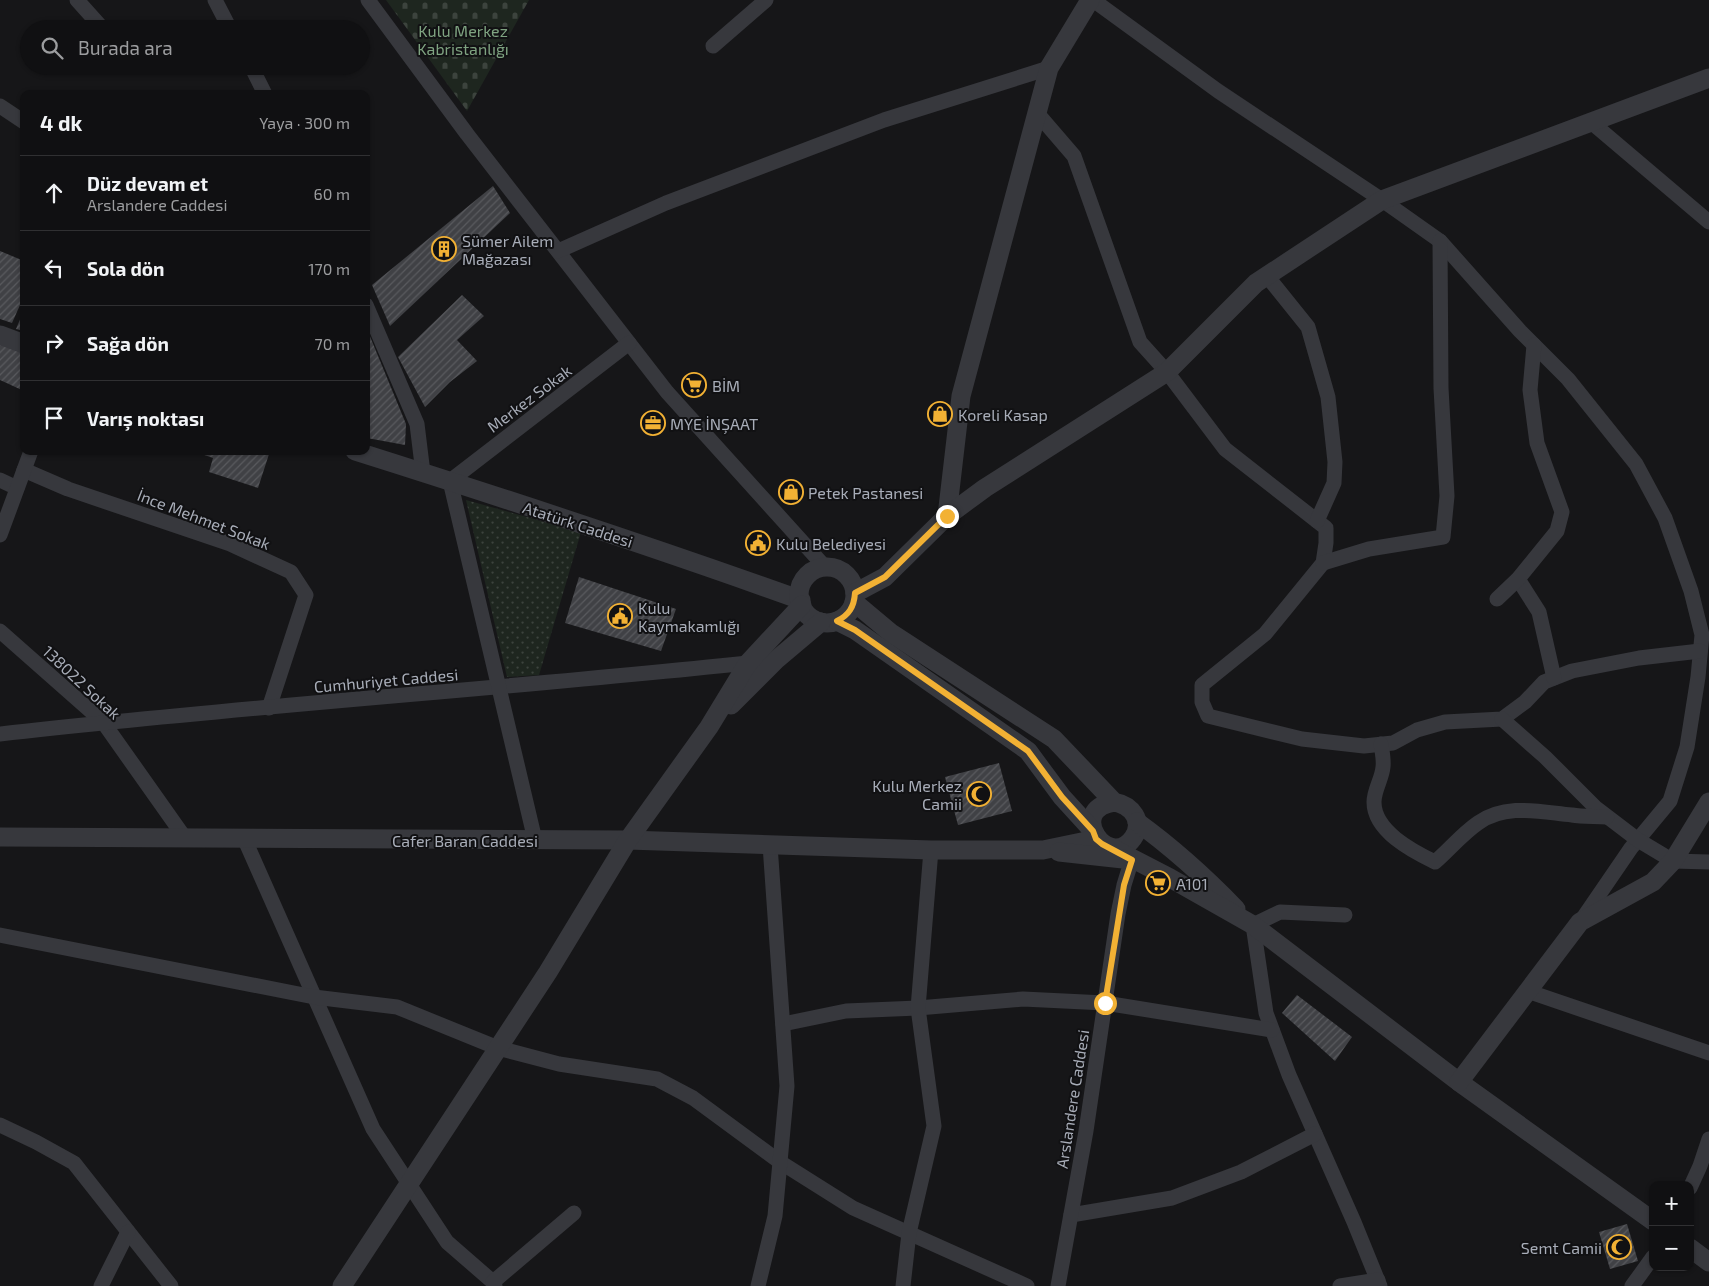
<!DOCTYPE html>
<html lang="tr">
<head>
<meta charset="utf-8">
<style>
  :root { --surface:#101012; --page:#1e1e20; --text:#f1f3f6; --muted:#9c9d9f; --line:#303032 }
  body { margin:0; font-family:"Exo 2",sans-serif; background:var(--page); color:var(--text) }
  .controls { position:absolute; right:15px; bottom:15px; display:grid; overflow:hidden; border-radius:10px; box-shadow:0 1px 4px #0004 }
  .controls button { width:45px; height:45px; display:grid; place-items:center; padding:0; border:0; border-bottom:1px solid var(--line); background:var(--surface); color:var(--text); font:25px sans-serif }
  .stop { position:absolute; width:15px; height:15px; margin:-11px; border:4px solid #f2b134; border-radius:50%; background:#fff }
  .stop.end { background:#f2b134; border-color:#fff; box-shadow:0 1px 5px #0008 }
  .list { margin:0; padding:0; list-style:none }
  h2 { display:flex; justify-content:space-between; align-items:center; height:65px; margin:0; padding:0 20px; font-size:21px }
  h2 small { font-size:16px; font-weight:400; color:var(--muted) }
  .list li { display:grid; grid-template-columns:32px 1fr auto; gap:15px; align-items:center; box-sizing:border-box; height:75px; padding:0 20px; border-top:1px solid var(--line) }
  .list b { display:block; font-size:19px; white-space:nowrap }
  .list p { margin:0; font-size:16px; white-space:nowrap; color:var(--muted) }
  .list em { font-size:16px; font-style:normal; color:var(--muted) }
  .icon { flex:none; width:28px; height:28px; fill:none; stroke:currentColor; stroke-width:2; stroke-linecap:round; stroke-linejoin:round }
  .map { position:relative; flex:none; width:1709px; height:1286px; overflow:hidden }
  .search { position:absolute; background:var(--surface); box-shadow:0 1px 4px #0004; left:20px; top:20px; width:350px; height:55px; display:flex; align-items:center; gap:12px; box-sizing:border-box; padding:0 18px; border-radius:28px; color:var(--muted); font-size:19px }
  .panel { position:absolute; background:var(--surface); box-shadow:0 1px 4px #0004; left:20px; top:90px; width:350px; height:365px; border-radius:10px }
  .map>svg:first-child { display:block }
  .cemetery { fill:url(#cemetery-stones) }
  .park { fill:url(#park-dots) }
  .building { fill:url(#building-hatch) }
  .lines { fill:none; stroke-linecap:round; stroke-linejoin:round }
  .minor { stroke:#37383d; stroke-width:15 }
  .tertiary { stroke:#37383d; stroke-width:19 }
  .route { stroke:#f2b134; stroke-width:6 }
  .labels { text-anchor:middle; dominant-baseline:central; stroke-width:4; stroke-linejoin:round; paint-order:stroke }
  .park-label { font-size:16px; fill:#7fa381; stroke:#111113 }
  .poi-label { font-size:16px; fill:#a8adb8; stroke:#111113; text-anchor:start }
  .street-label { font-size:16px; fill:#a8adb8; stroke:#111113 }
</style>
</head>
<body>
<div class="map">
<svg width="1709" height="1286" viewBox="0 0 1709 1286">
  <defs>
    <pattern id="cemetery-stones" width="16" height="16" patternUnits="userSpaceOnUse" patternTransform="scale(1.25)"><rect width="16" height="16" fill="#1e261f"/><path d="M2 7V4a2 2 0 0 1 4 0v3zM10 15v-3a2 2 0 0 1 4 0v3z" fill="#3c433d"/></pattern>
    <pattern id="park-dots" width="8" height="8" patternUnits="userSpaceOnUse" patternTransform="scale(1.25)"><rect width="8" height="8" fill="#1e261f"/><path d="M2 2h.1M6 6h.1" fill="none" stroke="#3c433d" stroke-width="1.8" stroke-linecap="round"/></pattern>
    <pattern id="building-hatch" width="6" height="6" patternUnits="userSpaceOnUse" patternTransform="scale(1.25)"><rect width="6" height="6" fill="#404145"/><path d="M-1 1l2-2M0 6l6-6M5 7l2-2" fill="none" stroke="#595a5e"/></pattern>
  </defs>
  <rect width="100%" height="100%" fill="#161618"/>
  <polygon class="cemetery" points="386,0 529,0 467,111"/>
  <polygon class="park" points="466,500 581,532 539,675 507,677"/>
  <g class="building">
    <polygon points="493,186 510,213 390,326 372,285"/>
    <polygon points="0,251 24,261 24,296 12,323 0,319"/>
    <polygon points="462,295 484,316 457,340 477,361 450,382 425,407 398,357"/>
    <polygon points="24,310 24,331 16,329"/>
    <polygon points="369,334 406,424 405,445 367,438 369,411 366,406 366,335"/>
    <polygon points="0,343 24,352 24,391 0,380"/>
    <polygon points="193,451 270,451 258,488 209,472 213,458"/>
    <polygon points="579,577 676,609 661,651 565,623"/>
    <polygon points="999,763 1012,811 958,825 945,777"/>
    <polygon points="1297,995 1352,1037 1335,1061 1282,1013"/>
    <polygon points="1627,1224 1638,1261 1610,1269 1599,1232"/>
  </g>
  <g class="lines">
    <g class="minor">
      <polyline points="77,0 103,29"/>
      <polyline points="215,0 230,29"/>
      <polyline points="368,0 467,134 667,392 825,567"/>
      <polyline points="1093,0 1218,91 1382,200 1440,241 1520,331 1568,379 1636,464 1665,518 1691,591 1702,635 1698,677 1687,747 1670,801 1631,848 1581,921"/>
      <polyline points="713,46 766,0"/>
      <polyline points="251,66 265,94"/>
      <polyline points="0,106 24,122"/>
      <polyline points="1037,113 1074,156 1140,342 1167,372 1225,449 1326,528 1326,543 1323,563 1265,634 1202,685 1202,702 1208,716 1302,739 1364,746 1393,743 1417,730 1445,722 1502,719 1525,702 1544,682 1572,671 1639,658 1700,651"/>
      <polyline points="1591,122 1709,222"/>
      <polyline points="558,251 666,203 884,120 1049,68"/>
      <polyline points="1267,276 1308,327 1328,397 1335,462 1334,483 1317,521"/>
      <polyline points="366,305 417,424 423,473"/>
      <polyline points="24,470 68,489 230,544 291,572 306,595 269,708"/>
      <polyline points="0,480 17,488"/>
      <polyline points="0,535 31,451"/>
      <polyline points="1323,563 1369,549 1443,537 1447,496 1441,388 1440,241"/>
      <polyline points="1518,579 1539,612 1554,678"/>
      <polyline points="1497,599 1518,579 1557,531 1562,512 1537,443 1530,390 1534,345"/>
      <polyline points="0,631 103,722 185,838"/>
      <polyline points="1502,719 1545,757 1596,808 1638,840 1673,861 1709,862"/>
      <path d="M0,734C252,705 505,689 757,662"/>
      <path d="M1381,744C1382,751 1384,760 1383,767C1382,779 1374,790 1374,802C1374,831 1412,851 1435,862C1449,850 1462,834 1478,823C1506,803 1540,812 1572,815C1583,817 1595,816 1607,817"/>
      <polyline points="244,838 373,1129 447,1242 493,1282 495,1286"/>
      <polyline points="535,840 450,481 629,343"/>
      <polyline points="1345,915 1280,912 1253,925 1266,1013 1289,1075 1354,1222 1380,1286"/>
      <polyline points="0,935 314,997 397,1007 498,1048 559,1064 657,1079 693,1098 780,1162 853,1208 1027,1286"/>
      <polyline points="1527,991 1709,1053"/>
      <polyline points="783,1024 846,1011 918,1008 1023,999 1105,1003 1272,1030"/>
      <polyline points="0,1125 36,1142 74,1163 171,1286"/>
      <polyline points="1690,1188 1700,1166 1709,1139"/>
      <polyline points="1071,1215 1172,1198 1241,1172 1315,1134"/>
      <polyline points="493,1282 574,1213"/>
      <polyline points="101,1286 128,1232"/>
      <polyline points="758,1286 775,1216 787,1086 770,845"/>
      <polyline points="903,1286 909,1233 934,1126 918,1008 931,850"/>
      <polyline points="1058,1286 1086,1131 1118,914 1124,885 1132,859"/>
      <polyline points="1340,1286 1378,1280"/>
      <polyline points="1632,1286 1653,1257"/>
    </g>
    <g class="tertiary">
      <polyline points="0,335 24,344"/>
      <path d="M355,451C504,498 653,547 801,600"/>
      <polyline points="947,516 961,396 1049,68 1090,0"/>
      <circle cx="827" cy="595" r="28"/>
      <polyline points="855,593 885,577 947,516 985,488 1167,372 1256,283 1382,200 1709,78"/>
      <path d="M854,602L891,633L1054,739L1114,802C1131,805 1145,821 1133,838C1109,872 1065,810 1114,802"/>
      <polyline points="837,621 855,630 1028,751 1062,797 1093,831"/>
      <polyline points="731,705 776,660 821,622"/>
      <path d="M1137,822C1173,848 1205,877 1236,909"/>
      <polyline points="0,837 628,840 931,850 1043,850 1096,839"/>
      <polyline points="1110,847 1170,878 1253,925 1459,1082 1653,1221"/>
      <polyline points="1059,852 1123,859"/>
      <polyline points="1459,1082 1580,922 1653,882 1673,861 1709,802"/>
      <polyline points="1690,1248 1709,1262"/>
      <polyline points="342,1286 548,972 628,840 709,727 748,663 802,605"/>
    </g>
  </g>
  <g class="lines">
    <path class="route" d="M947,516L885,577L855,593C854,607 849,615 837,621L855,630L1028,751L1062,797L1093,831L1096,839L1102,844L1132,860L1124,885L1105,1003"/>
  </g>
  <defs>
    <symbol id="building-ring" viewBox="-11 -11 22 22"><circle r="9.5" fill="#111113" stroke="#f2b134" stroke-width="1.5"/><path d="M-4-6H4V6H1V3H-1V6H-4ZM-2.5-4.3h1.7v1.8h-1.7ZM.8-4.3h1.7v1.8H.8ZM-2.5-1h1.7V.8h-1.7ZM.8-1h1.7V.8H.8Z" fill="#f2b134"/></symbol>
    <symbol id="supermarket-ring" viewBox="-11 -11 22 22"><circle r="9.5" fill="#111113" stroke="#f2b134" stroke-width="1.5"/><path d="M-6-5.5h2.5l.6 2H6L4.5 2H-2.5L-4.4-4H-6ZM-1.5 3.2a1.3 1.3 0 1 0 .1 0ZM3 3.2a1.3 1.3 0 1 0 .1 0Z" fill="#f2b134"/></symbol>
    <symbol id="shop-ring" viewBox="-11 -11 22 22"><circle r="9.5" fill="#111113" stroke="#f2b134" stroke-width="1.5"/><path d="M-5-2.5h2.3a2.7 3.5 0 0 1 5.4 0H5L5.5 6h-11ZM-1.5-2.5h3a1.5 2.3 0 0 0-3 0Z" fill="#f2b134"/></symbol>
    <symbol id="office-ring" viewBox="-11 -11 22 22"><circle r="9.5" fill="#111113" stroke="#f2b134" stroke-width="1.5"/><path d="M-6-3h4V-5.5h4V-3h4V5H-6ZM-1-4.5V-3h2v-1.5ZM-6 0V1H6V0Z" fill="#f2b134"/></symbol>
    <symbol id="civic-ring" viewBox="-11 -11 22 22"><circle r="9.5" fill="#111113" stroke="#f2b134" stroke-width="1.5"/><path d="M-.6-6.5H3V-4.5H.6V-3L4-1V1h2V6H-6V1h2V-1L-.6-3ZM-1.2 2.5V6h2.4V2.5Z" fill="#f2b134"/></symbol>
    <symbol id="mosque-ring" viewBox="-11 -11 22 22"><circle r="9.5" fill="#111113" stroke="#f2b134" stroke-width="1.5"/><path d="M3.5-4.9A6 6 0 1 0 3.5 4.9A5 5 0 1 1 3.5-4.9Z" fill="#f2b134"/></symbol>
  </defs>
  <g fill-rule="evenodd">
    <use href="#building-ring" x="430" y="235" width="28" height="28"/>
    <use href="#supermarket-ring" x="680" y="371" width="28" height="28"/>
    <use href="#shop-ring" x="926" y="400" width="28" height="28"/>
    <use href="#office-ring" x="639" y="409" width="28" height="28"/>
    <use href="#shop-ring" x="777" y="478" width="28" height="28"/>
    <use href="#civic-ring" x="744" y="529" width="28" height="28"/>
    <use href="#civic-ring" x="606" y="602" width="28" height="28"/>
    <use href="#mosque-ring" x="965" y="780" width="28" height="28"/>
    <use href="#supermarket-ring" x="1144" y="869" width="28" height="28"/>
    <use href="#mosque-ring" x="1605" y="1233" width="28" height="28"/>
  </g>
  <g class="labels">
    <g class="park-label">
      <text x="463" y="30">Kulu Merkez<tspan x="463" dy="18">Kabristanlığı</tspan></text>
    </g>
    <g class="poi-label">
      <text x="462" y="240">Sümer Ailem<tspan x="462" dy="18">Mağazası</tspan></text>
      <text x="712" y="385">BİM</text>
      <text x="958" y="414">Koreli Kasap</text>
      <text x="670" y="423">MYE İNŞAAT</text>
      <text x="808" y="492">Petek Pastanesi</text>
      <text x="776" y="543">Kulu Belediyesi</text>
      <text x="638" y="607">Kulu<tspan x="638" dy="18">Kaymakamlığı</tspan></text>
      <text x="962" y="785" text-anchor="end">Kulu Merkez<tspan x="962" dy="18">Camii</tspan></text>
      <text x="1176" y="883">A101</text>
      <text x="1602" y="1247" text-anchor="end">Semt Camii</text>
    </g>
    <g class="street-label">
      <text transform="translate(529 398) rotate(-37)">Merkez Sokak</text>
      <text transform="translate(204 519) rotate(21)">İnce Mehmet Sokak</text>
      <text transform="translate(578 524) rotate(18)">Atatürk Caddesi</text>
      <text transform="translate(386 680) rotate(-5)">Cumhuriyet Caddesi</text>
      <text transform="translate(82 682) rotate(43)">138022 Sokak</text>
      <text x="465" y="840">Cafer Baran Caddesi</text>
      <text transform="translate(1072 1099) rotate(-81)">Arslandere Caddesi</text>
    </g>
  </g>
</svg>
<div class="controls">
<button>+</button>
<button>−</button>
</div>
<div class="stop" style="left:1105px;top:1003px"></div>
<div class="stop end" style="left:947px;top:516px"></div>
<div class="search"><svg class="icon" aria-label="search" viewBox="0 0 24 24"><circle cx="10" cy="10" r="6"/><path d="M15 15l6 6"/></svg>Burada ara</div>
<section class="panel">
<h2>4 dk<small>Yaya · 300 m</small></h2>
<ul class="list">
<li><svg class="icon" aria-label="ahead" viewBox="0 0 24 24"><path d="M12 20V5M6 11l6-6 6 6"/></svg><div><b>Düz devam et</b><p>Arslandere Caddesi</p></div><em>60 m</em></li>
<li><svg class="icon" aria-label="left" viewBox="0 0 24 24"><path d="M17 20v-9H6M10 6l-5 5 5 5"/></svg><div><b>Sola dön</b></div><em>170 m</em></li>
<li><svg class="icon" aria-label="right" viewBox="0 0 24 24"><path d="M7 20v-9h11M14 6l5 5-5 5"/></svg><div><b>Sağa dön</b></div><em>70 m</em></li>
<li><svg class="icon" aria-label="arrive" viewBox="0 0 24 24"><path d="M6 21V4h12l-3 4 3 4H6"/></svg><div><b>Varış noktası</b></div></li>
</ul>
</section>
</div>
</body>
</html>
